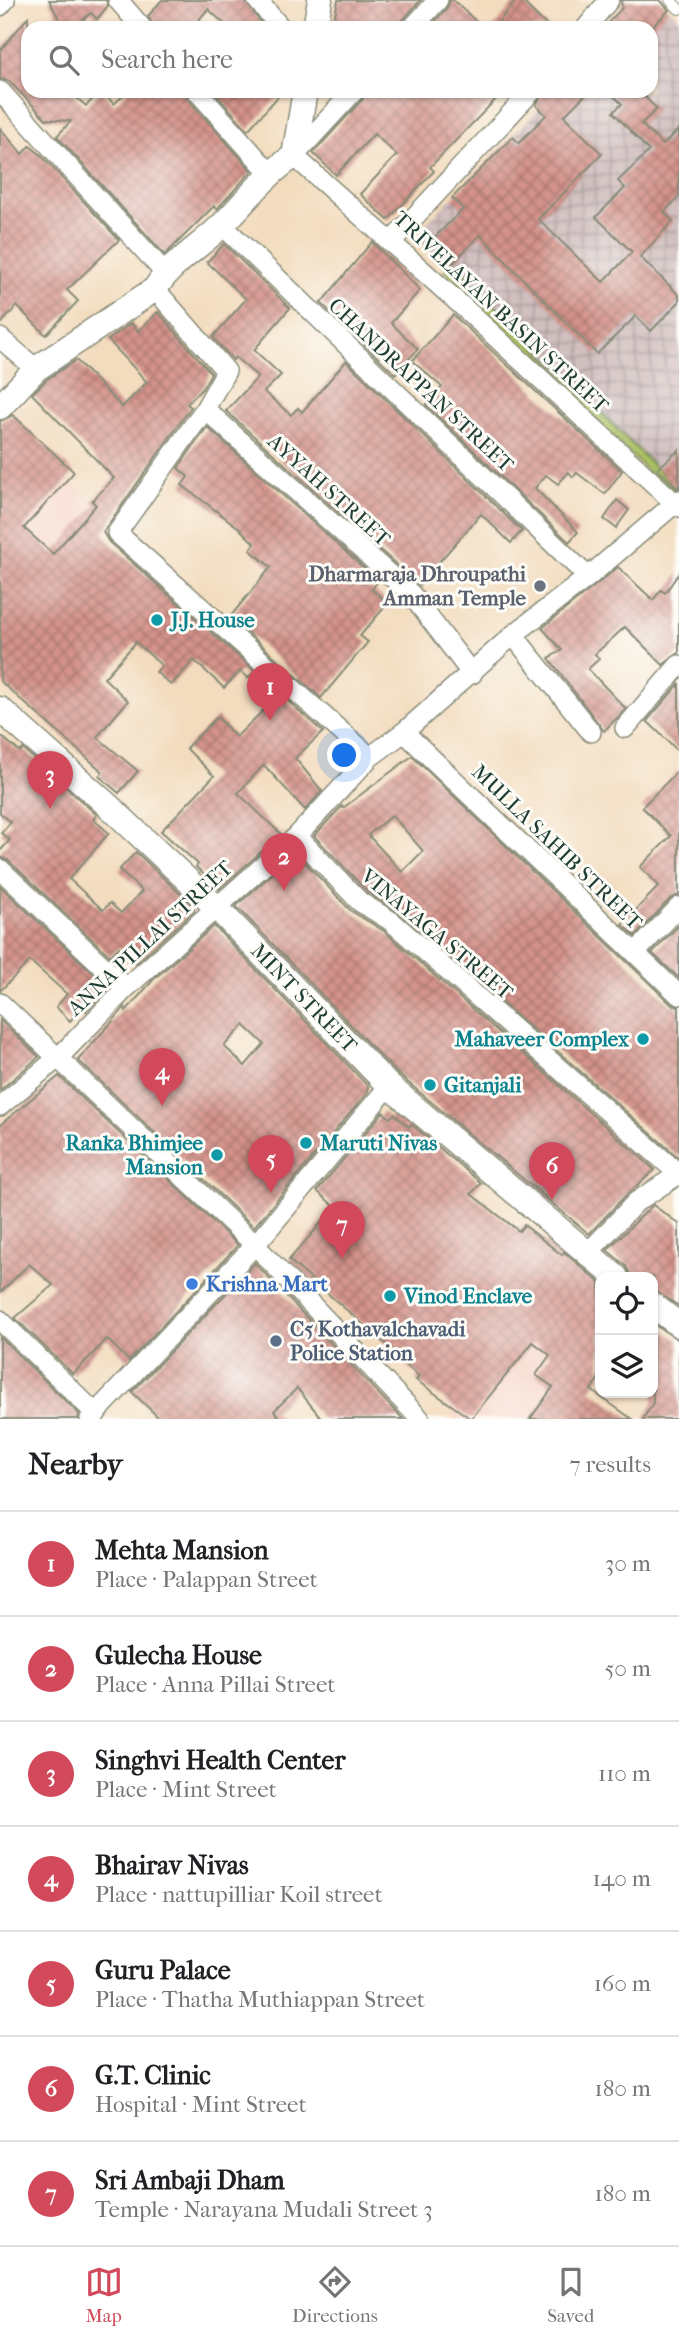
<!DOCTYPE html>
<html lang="en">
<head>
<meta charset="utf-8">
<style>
  :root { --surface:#fff; --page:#f2f2f2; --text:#202124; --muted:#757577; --line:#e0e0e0; --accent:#d1495b }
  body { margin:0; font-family:"IM FELL French Canon",serif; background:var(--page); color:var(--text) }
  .controls { position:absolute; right:21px; bottom:21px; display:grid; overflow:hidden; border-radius:14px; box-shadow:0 2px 5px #0004 }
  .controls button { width:63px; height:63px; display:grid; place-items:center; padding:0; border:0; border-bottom:2px solid var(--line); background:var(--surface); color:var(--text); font:35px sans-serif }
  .you { position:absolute; left:345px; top:756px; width:24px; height:24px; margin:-18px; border:5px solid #fff; border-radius:50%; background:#1a73e8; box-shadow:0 0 0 10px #1a73e833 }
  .badge { display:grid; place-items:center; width:46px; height:46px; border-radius:50%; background:var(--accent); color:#fff; font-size:23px; font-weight:700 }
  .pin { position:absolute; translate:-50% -58px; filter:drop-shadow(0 2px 4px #0008) }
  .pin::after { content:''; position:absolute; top:37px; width:24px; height:21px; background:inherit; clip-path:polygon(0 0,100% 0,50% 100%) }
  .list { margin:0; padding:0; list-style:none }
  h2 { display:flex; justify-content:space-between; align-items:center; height:91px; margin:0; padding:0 28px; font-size:30px }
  h2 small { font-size:23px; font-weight:400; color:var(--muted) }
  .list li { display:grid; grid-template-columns:46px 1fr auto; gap:21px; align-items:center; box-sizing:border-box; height:105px; padding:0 28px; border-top:2px solid var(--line) }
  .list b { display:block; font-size:26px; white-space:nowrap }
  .list p { margin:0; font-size:23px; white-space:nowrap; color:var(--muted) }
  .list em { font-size:23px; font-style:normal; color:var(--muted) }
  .icon { flex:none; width:38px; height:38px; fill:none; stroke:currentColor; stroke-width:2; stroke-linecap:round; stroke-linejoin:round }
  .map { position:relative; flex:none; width:679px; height:1419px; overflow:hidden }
  .search { position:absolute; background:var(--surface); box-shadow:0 2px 5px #0004; left:21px; right:21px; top:21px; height:77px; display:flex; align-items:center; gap:18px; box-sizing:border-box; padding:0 24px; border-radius:21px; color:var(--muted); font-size:26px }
  .sheet { height:826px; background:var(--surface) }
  nav { display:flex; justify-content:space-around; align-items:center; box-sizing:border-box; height:98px; border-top:2px solid var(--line); background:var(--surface); font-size:19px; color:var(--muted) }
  nav a { display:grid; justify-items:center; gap:4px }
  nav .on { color:var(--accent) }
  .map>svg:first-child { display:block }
  .built { fill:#f6d1c5 }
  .industrial { fill:url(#industrial-grid) }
  .green { fill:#abbf63; stroke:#657e4c; stroke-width:2 }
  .building { fill:url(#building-cross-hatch); fill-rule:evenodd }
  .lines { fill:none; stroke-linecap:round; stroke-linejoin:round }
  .service-casing { stroke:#898c79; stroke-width:12 }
  .minor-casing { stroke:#898c79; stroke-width:22 }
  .tertiary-casing { stroke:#898c79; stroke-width:27 }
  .service { stroke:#fff; stroke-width:10 }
  .minor { stroke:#fff; stroke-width:19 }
  .tertiary { stroke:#fff; stroke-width:24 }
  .worship-dot { fill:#6b7280; stroke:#fdfcf7; stroke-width:2.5 }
  .culture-dot { fill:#0f9aa8; stroke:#fdfcf7; stroke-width:2.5 }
  .shop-dot { fill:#3f7fe0; stroke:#fdfcf7; stroke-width:2.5 }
  .service-dot { fill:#5c6f8a; stroke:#fdfcf7; stroke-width:2.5 }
  .labels { text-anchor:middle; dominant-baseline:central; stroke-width:6; stroke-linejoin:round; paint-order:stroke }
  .street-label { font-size:21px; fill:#1f3d34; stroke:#fdfcf7 }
  .worship-label { font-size:21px; font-weight:bold; fill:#5b616d; stroke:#fdfcf7; text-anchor:end }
  .culture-label { font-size:21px; font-weight:bold; fill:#0d838f; stroke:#fdfcf7; text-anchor:start }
  .shop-label { font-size:21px; font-weight:bold; fill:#366cbe; stroke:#fdfcf7; text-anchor:start }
  .service-label { font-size:21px; font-weight:bold; fill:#4e5e75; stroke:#fdfcf7; text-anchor:start }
</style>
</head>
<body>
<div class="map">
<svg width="679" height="1419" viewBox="0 0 679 1419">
  <defs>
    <pattern id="industrial-grid" width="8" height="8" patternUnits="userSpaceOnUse" patternTransform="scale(1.75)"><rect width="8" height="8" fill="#d1bfbf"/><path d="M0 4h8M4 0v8" fill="none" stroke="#a99c9c"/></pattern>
    <pattern id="building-cross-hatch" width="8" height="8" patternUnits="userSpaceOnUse" patternTransform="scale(1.75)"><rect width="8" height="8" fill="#d4938a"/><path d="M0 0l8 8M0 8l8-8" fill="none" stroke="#ab7972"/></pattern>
  </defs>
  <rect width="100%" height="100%" fill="#fdfcf7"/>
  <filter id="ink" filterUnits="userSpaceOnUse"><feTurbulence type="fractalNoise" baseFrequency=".0143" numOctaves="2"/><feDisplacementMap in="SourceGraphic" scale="14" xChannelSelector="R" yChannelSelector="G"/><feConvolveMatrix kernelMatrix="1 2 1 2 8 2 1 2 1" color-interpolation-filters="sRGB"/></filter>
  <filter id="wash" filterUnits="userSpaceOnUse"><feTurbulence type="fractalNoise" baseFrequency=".00686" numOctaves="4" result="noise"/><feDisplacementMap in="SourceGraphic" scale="28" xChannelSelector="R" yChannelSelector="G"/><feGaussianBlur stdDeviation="1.57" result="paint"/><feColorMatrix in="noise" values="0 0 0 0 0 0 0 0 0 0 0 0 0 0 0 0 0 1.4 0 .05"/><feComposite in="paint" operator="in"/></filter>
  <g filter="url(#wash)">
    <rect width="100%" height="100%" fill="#f3dcbe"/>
    <g class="built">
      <polygon points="68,479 113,521 97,538 59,559 36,539 0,519 44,505"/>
      <polygon points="580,1260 600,1280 542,1366 558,1380 544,1419 455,1419 445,1403 516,1314 545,1309"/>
    </g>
    <polygon class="industrial" points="670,9 679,18 679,493 453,263 448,268 420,241 424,226 539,109 532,102 543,91 651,91 651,28"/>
    <polygon class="green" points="453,263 657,469 679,493 659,483 444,271"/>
    <g id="blocks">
      <g class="building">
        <polygon points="49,0 106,0 108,6 97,19 91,13 73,28 64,28"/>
        <polygon points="162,0 244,0 265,28 229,28 208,9 192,28 154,28 148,16"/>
        <polygon points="338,0 421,0 403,20 400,28 332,28"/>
        <polygon points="450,0 453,0 483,28 429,28 447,8"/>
        <polygon points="517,0 521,0 549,28 493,28"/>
        <polygon points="621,0 660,0 669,10 651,28 603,28 622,8"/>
        <polygon points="28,17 28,91 69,91 86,106 101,91 114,104 128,91 185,91 188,99 252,171 217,209 214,206 165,255 57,136 71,121 46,119 9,81 0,79 0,51"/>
        <polygon points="213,91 283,91 248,130"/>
        <polygon points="366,91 504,91 430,167 434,171 388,220 360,194 397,155 374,134 336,175 313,153 363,99"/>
        <polygon points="544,91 589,91 564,116 602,154 538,219 603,282 632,252 596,217 625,188 618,181 649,151 613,112 622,104 609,91 639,91 657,109 641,124 663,145 679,129 679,197 664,212 673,221 640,257 679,295 679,302 651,331 636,316 597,354 480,235 453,263 430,242 463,209 452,198 513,137 519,143 546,115 536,105"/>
        <polygon points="0,128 22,154 30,146 40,154 119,240 67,290 78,301 46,335 17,306 0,325"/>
        <polygon points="372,242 420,290 391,323 418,349 395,374 321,303"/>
        <polygon points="224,244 290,308 254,350 281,375 264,392 291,415 298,408 302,412 346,361 522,531 511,543 481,514 419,585 226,411 258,377 235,357 233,360 213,337 246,299 207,262"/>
        <polygon points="158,312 211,373 202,389 187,404 191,407 103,532 109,542 255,671 248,678 240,671 224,688 194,660 171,685 156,672 162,666 136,642 104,678 128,701 97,737 138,771 119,793 99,776 103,772 0,681 0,421 13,415 74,472 24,528 53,554 96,505 92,501 114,478 32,394 46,380 76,360 122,407 147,382 108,340 131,323 138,331"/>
        <polygon points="453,315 622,471 605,494 577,473 573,477 569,472 558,484 546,475 535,488 578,532 569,542 426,405 442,387 412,361"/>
        <polygon points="207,427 378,581 372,589 388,603 360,636 368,642 321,698 230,617 271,567 250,550 255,544 239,528 182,485 188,477 178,468"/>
        <polygon points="679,450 679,488 677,488 657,469"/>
        <polygon points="617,500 629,510 616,528 604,519"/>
        <polygon points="618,567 653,600 661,590 665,593 679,573 679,653 663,665 625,627 595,654 599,659 588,669 626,709 604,731 549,658 562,650 542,628"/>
        <polygon points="679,684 679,752 647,721"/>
        <polygon points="280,694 323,732 295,758 322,791 305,810 264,765 238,793 281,834 219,889 196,867 198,864 161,831 214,776 186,748 217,717 236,737"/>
        <polygon points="0,735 20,752 23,749 97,815 93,819 109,833 69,879 103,910 110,903 121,913 142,891 119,870 136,852 194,907 194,911 136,963 119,947 110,956 8,860 0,857 0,851 10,840 1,833 11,822 0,813"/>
        <path d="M412,756L671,1004L679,1007V1158L399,912L368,892L314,836L342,806L343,808ZM392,815L423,851L402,872L368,835Z"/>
        <polygon points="679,770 679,895 670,899 635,936 622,924 659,886 640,867 671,836 642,807"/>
        <polygon points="296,853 351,911 384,931 655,1170 627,1194 589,1234 399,1075 236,906"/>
        <polygon points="0,886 109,988 86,1011 82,1007 70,1021 56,1007 67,994 30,961 0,991"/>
        <polygon points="679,925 679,978 652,953"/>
        <path d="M214,926L368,1086L367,1093L254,1227L78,1060L125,1007L126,1011L154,979ZM244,1025L264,1044L245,1066L224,1046Z"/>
        <polygon points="0,1020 39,1057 0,1090"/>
        <polygon points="59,1076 238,1245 129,1361 107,1339 73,1374 15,1318 53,1285 29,1264 0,1293 0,1125"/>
        <polygon points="383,1112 390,1118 394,1114 409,1127 411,1124 481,1183 471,1194 519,1231 524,1225 562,1255 564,1252 600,1283 600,1376 591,1390 632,1419 530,1419 553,1387 536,1375 550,1355 533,1342 471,1419 416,1380 419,1376 393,1355 395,1352 289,1260 335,1207 317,1191"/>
        <polygon points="653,1205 679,1224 679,1306 653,1290 653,1277 631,1277 626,1266 607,1250"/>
        <polygon points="255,1263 373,1388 403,1419 322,1419 297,1388 274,1411 281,1419 160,1419 132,1392"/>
        <polygon points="653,1324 679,1340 679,1419 643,1419 653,1403"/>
        <polygon points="0,1337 79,1414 78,1419 0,1419"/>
      </g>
    </g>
  </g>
  <g filter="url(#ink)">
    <use href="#blocks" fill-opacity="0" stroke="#898c79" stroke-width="2"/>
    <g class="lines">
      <defs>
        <polyline id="service" points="670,0 679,9"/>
        <g id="minor">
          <polyline points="118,0 142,28"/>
          <polyline points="257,0 281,28"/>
          <polyline points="0,6 5,0"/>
          <polyline points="412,28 438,0"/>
          <polyline points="586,28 609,0"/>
          <polyline points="0,91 165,273"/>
          <polyline points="197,91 269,172"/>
          <polyline points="354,91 294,156 461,305 679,507"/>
          <polyline points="222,225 588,577"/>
          <polyline points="391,242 532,91"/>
          <polyline points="155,289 226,371 205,409 117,533 370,757"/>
          <polyline points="0,338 36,369"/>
          <polyline points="205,409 411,594 472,674"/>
          <polyline points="513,635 591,732"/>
          <polyline points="625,728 679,665"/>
          <polyline points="404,732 679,995"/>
          <polyline points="297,836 360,902 391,921 679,1174"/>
          <polyline points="0,869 126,988"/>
          <polyline points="636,952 679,907"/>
          <polyline points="0,1003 255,1245 420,1419"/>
          <polyline points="0,1106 59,1057 126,988 297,836 370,757 404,732 513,635 588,577 679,500"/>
          <polyline points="586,1255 636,1202 679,1174"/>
          <polyline points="0,1320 96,1414"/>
          <polyline points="90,1419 255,1245 389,1086"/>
        </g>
        <g id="tertiary">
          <polyline points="315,28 320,0"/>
          <path d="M0,407L36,369L155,289C172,262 200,247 223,224C247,200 265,175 294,156L305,91"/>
          <polyline points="0,709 112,809 215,906 389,1086 616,1277"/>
          <polyline points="653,1305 679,1325"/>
        </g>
      </defs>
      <use href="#service" class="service-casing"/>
      <use href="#minor" class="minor-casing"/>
      <use href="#tertiary" class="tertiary-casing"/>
      <use href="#service" class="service"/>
      <use href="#minor" class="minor"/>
      <use href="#tertiary" class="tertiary"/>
    </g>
  </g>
  <circle class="worship-dot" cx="540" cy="586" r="7"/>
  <g class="culture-dot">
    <circle cx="157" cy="620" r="7"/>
    <circle cx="643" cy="1039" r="7"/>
    <circle cx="430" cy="1085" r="7"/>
    <circle cx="306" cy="1143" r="7"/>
    <circle cx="217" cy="1155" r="7"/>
    <circle cx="390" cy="1296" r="7"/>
  </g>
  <circle class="shop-dot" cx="192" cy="1284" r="7"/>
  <circle class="service-dot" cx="276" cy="1341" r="7"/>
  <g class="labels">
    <g class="street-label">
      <text transform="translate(501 312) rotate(43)">TRIVELAYAN BASIN STREET</text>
      <text transform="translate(421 385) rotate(43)">CHANDRAPPAN STREET</text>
      <text transform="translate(329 490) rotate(42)">AYYAH STREET</text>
      <text transform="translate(557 847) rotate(44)">MULLA SAHIB STREET</text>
      <text transform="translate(437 934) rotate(40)">VINAYAGA STREET</text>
      <text transform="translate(150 938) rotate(-43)">ANNA PILLAI STREET</text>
      <text transform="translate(304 998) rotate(46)">MINT STREET</text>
    </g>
    <g class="worship-label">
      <text x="526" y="574">Dharmaraja Dhroupathi<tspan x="526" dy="24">Amman Temple</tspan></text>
    </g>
    <g class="culture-label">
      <text x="171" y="620">J.J. House</text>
      <text x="629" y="1039" text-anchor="end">Mahaveer Complex</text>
      <text x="444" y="1085">Gitanjali</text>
      <text x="203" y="1143" text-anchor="end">Ranka Bhimjee<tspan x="203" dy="24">Mansion</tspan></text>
      <text x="320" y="1143">Maruti Nivas</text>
      <text x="404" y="1296">Vinod Enclave</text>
    </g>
    <g class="shop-label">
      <text x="206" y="1284">Krishna Mart</text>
    </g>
    <g class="service-label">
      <text x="290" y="1329">C5 Kothavalchavadi<tspan x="290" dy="24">Police Station</tspan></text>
    </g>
  </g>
</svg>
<div class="controls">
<button><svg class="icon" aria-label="locate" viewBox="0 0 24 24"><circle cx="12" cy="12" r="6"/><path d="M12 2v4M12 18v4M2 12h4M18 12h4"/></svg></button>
<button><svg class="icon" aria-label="layers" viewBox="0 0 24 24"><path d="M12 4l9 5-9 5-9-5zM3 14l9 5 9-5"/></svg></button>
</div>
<div class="you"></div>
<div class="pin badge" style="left:270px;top:721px">1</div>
<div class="pin badge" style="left:284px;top:891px">2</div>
<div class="pin badge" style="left:50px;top:809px">3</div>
<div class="pin badge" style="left:162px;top:1106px">4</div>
<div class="pin badge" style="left:271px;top:1193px">5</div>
<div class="pin badge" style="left:552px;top:1200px">6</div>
<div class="pin badge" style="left:342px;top:1259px">7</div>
<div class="search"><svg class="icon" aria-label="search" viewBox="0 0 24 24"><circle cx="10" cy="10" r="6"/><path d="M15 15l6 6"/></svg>Search here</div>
</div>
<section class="sheet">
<h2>Nearby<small>7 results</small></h2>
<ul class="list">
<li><span class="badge">1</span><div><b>Mehta Mansion</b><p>Place · Palappan Street</p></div><em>30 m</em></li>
<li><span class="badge">2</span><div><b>Gulecha House</b><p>Place · Anna Pillai Street</p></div><em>50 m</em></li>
<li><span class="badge">3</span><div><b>Singhvi Health Center</b><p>Place · Mint Street</p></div><em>110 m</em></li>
<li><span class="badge">4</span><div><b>Bhairav Nivas</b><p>Place · nattupilliar Koil street</p></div><em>140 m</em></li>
<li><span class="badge">5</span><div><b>Guru Palace</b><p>Place · Thatha Muthiappan Street</p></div><em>160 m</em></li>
<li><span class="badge">6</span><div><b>G.T. Clinic</b><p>Hospital · Mint Street</p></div><em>180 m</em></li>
<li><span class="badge">7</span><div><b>Sri Ambaji Dham</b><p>Temple · Narayana Mudali Street 3</p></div><em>180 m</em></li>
</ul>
</section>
<nav>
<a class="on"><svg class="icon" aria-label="map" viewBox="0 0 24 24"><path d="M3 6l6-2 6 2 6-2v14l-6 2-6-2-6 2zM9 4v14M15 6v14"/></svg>Map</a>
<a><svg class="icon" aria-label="directions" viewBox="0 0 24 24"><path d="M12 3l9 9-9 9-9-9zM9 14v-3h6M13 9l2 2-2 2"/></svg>Directions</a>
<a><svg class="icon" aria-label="saved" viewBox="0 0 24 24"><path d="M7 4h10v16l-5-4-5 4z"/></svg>Saved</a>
</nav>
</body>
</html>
